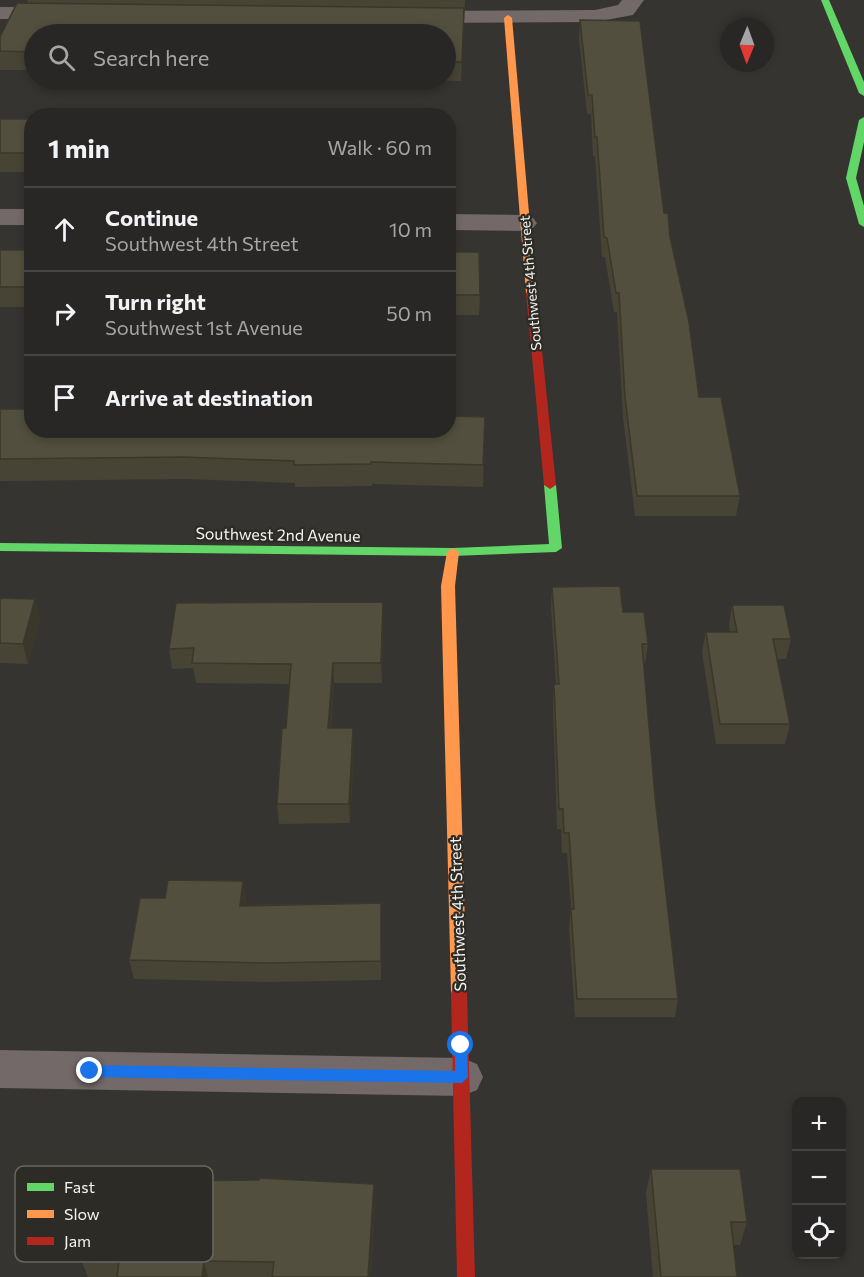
<!DOCTYPE html>
<html lang="en">
<head>
<meta charset="utf-8">
<style>
  :root { --surface:#282725; --page:#343332; --text:#f1f3f6; --muted:#a5a5a7; --line:#444442 }
  body { margin:0; font-family:Commissioner,sans-serif; background:var(--page); color:var(--text) }
  .controls { position:absolute; right:18px; bottom:18px; display:grid; overflow:hidden; border-radius:12px; box-shadow:0 3px 9px #0003 }
  .controls button { width:54px; height:54px; display:grid; place-items:center; padding:0; border:0; border-bottom:2px solid var(--line); background:var(--surface); color:var(--text); font:30px sans-serif }
  .compass { position:absolute; left:720px; top:18px; width:54px; height:54px; border-radius:50%; background:var(--surface); box-shadow:0 3px 9px #0003; rotate:181deg }
  .stop { position:absolute; width:18px; height:18px; margin:-14px; border:4px solid #1a73e8; border-radius:50%; background:#fff }
  .stop.end { background:#1a73e8; border-color:#fff; box-shadow:0 2px 6px #0008 }
  .list { margin:0; padding:0; list-style:none }
  h2 { display:flex; justify-content:space-between; align-items:center; height:78px; margin:0; padding:0 24px; font-size:26px }
  h2 small { font-size:20px; font-weight:400; color:var(--muted) }
  .list li { display:grid; grid-template-columns:39px 1fr auto; gap:18px; align-items:center; box-sizing:border-box; height:84px; padding:0 24px; border-top:2px solid var(--line) }
  .list b { display:block; font-size:22px; white-space:nowrap }
  .list p { margin:0; font-size:20px; white-space:nowrap; color:var(--muted) }
  .list em { font-size:20px; font-style:normal; color:var(--muted) }
  .icon { flex:none; width:33px; height:33px; fill:none; stroke:currentColor; stroke-width:2; stroke-linecap:round; stroke-linejoin:round }
  .map { position:relative; flex:none; width:864px; height:1277px; overflow:hidden }
  .search { position:absolute; background:var(--surface); box-shadow:0 3px 9px #0003; left:24px; top:24px; width:432px; height:66px; display:flex; align-items:center; gap:15px; box-sizing:border-box; padding:0 21px; border-radius:33px; color:var(--muted); font-size:22px }
  .panel { position:absolute; background:var(--surface); box-shadow:0 3px 9px #0003; left:24px; top:108px; width:432px; height:330px; border-radius:24px }
  .map>svg:first-child { display:block }
  .lines { fill:none; stroke-linecap:round; stroke-linejoin:round }
  .street { fill:#726968; fill-rule:evenodd }
  .fast { fill:#63d668; fill-rule:evenodd }
  .slow { fill:#ff974d; fill-rule:evenodd }
  .jam { fill:#b3261e; fill-rule:evenodd }
  .wall { fill:#474435 }
  .shaded-wall { fill:#3a372b }
  .building { fill:#534f3e; stroke:#3a372b; stroke-width:1.5 }
  .route { fill:#1a73e8 }
  .labels { text-anchor:middle; dominant-baseline:central; stroke-width:4.5; stroke-linejoin:round; paint-order:stroke }
  .far-street-label { font-size:14px; fill:#f5f5f1; stroke:#2c2b26 }
  .street-label { font-size:16px; fill:#f5f5f1; stroke:#2c2b26 }
  .key { fill:#2c2b26; stroke:#686863; stroke-width:1.5 }
  .key-label { font-size:16px; fill:#f5f5f1 }
</style>
</head>
<body>
<div class="map">
<svg width="864" height="1277" viewBox="0 0 864 1277">
  <rect width="100%" height="100%" fill="#353431"/>
  <g class="lines">
    <g class="street">
      <polygon points="622,0 644,0 633,15 595,22 421,23 413,22 410,17 413,12 421,11 595,10 618,5"/>
      <polygon points="0,7 57,7 65,8 68,13 65,18 57,19 0,19"/>
      <rect x="0" y="209" width="32" height="16"/>
      <polygon points="448,214 524,215 533,218 537,223 533,228 524,231 448,230"/>
      <polygon points="0,1050 462,1058 477,1064 483,1077 477,1090 462,1096 0,1088"/>
    </g>
    <g class="fast">
      <polygon points="821,0 829,0 864,82 864,96 859,93"/>
      <polygon points="864,117 864,142 856,178 864,206 864,227 859,224 846,178 859,120"/>
      <polygon points="550,481 556,485 562,548 556,552 453,556 0,551 0,543 453,548 549,544 544,485"/>
    </g>
    <g class="slow">
      <polygon points="508,15 512,18 536,293 531,296 526,293 504,18"/>
      <polygon points="453,548 459,552 455,586 467,993 465,998 459,1000 453,998 451,993 441,586 447,552"/>
    </g>
    <g class="jam">
      <polygon points="531,290 536,293 556,485 550,489 544,485 526,293"/>
      <polygon points="459,986 465,988 467,993 475,1277 457,1277 451,993 453,988"/>
    </g>
  </g>
  <g class="wall">
    <polygon points="27,0 465,0 461,81 419,80 446,80 446,34 34,34 34,70 0,70 0,37 28,3"/>
    <polygon points="580,20 664,213 670,237 699,397 740,496 736,516 635,516 623,417 617,312 614,312 605,257 602,257 595,156 593,156 591,114 587,114 579,38"/>
    <rect x="0" y="119" width="32" height="53"/>
    <rect x="0" y="250" width="32" height="57"/>
    <polygon points="448,252 480,295 479,315 448,315"/>
    <polygon points="0,409 448,430 485,417 483,487 372,484 372,486 295,487 295,483 186,479 0,481"/>
    <polygon points="552,587 623,612 648,644 645,664 643,664 655,797 678,999 675,1017 575,1017 569,928 571,909 567,853 562,853 561,829 557,829 553,704 554,684 556,684 551,607"/>
    <polygon points="0,598 35,599 40,619 28,664 0,663"/>
    <polygon points="732,605 791,639 786,659 777,659 790,724 785,744 716,744 702,652 706,632 730,632 729,625"/>
    <polygon points="383,622 382,683 334,683 331,728 354,747 350,823 279,824 277,804 286,728 289,684 196,683 193,668 172,669 169,649"/>
    <polygon points="243,881 246,900 245,905 381,903 381,980 270,982 134,979 129,960"/>
    <polygon points="651,1169 747,1222 740,1245 733,1245 737,1277 653,1277 646,1193"/>
    <polygon points="375,1204 371,1277 88,1277 82,1262"/>
  </g>
  <g class="shaded-wall">
    <polygon points="35,599 40,619 28,664 23,644"/>
    <polygon points="383,602 383,622 382,683 381,663"/>
    <polygon points="333,663 334,683 329,748 328,728"/>
    <polygon points="353,728 354,747 350,823 349,804"/>
    <polygon points="243,881 246,900 243,925 240,906"/>
    <polygon points="381,903 382,922 381,980"/>
    <polygon points="374,1184 375,1204 371,1277 368,1277"/>
    <polygon points="204,1261 208,1277 202,1277"/>
  </g>
  <g class="building">
    <polygon points="17,3 464,8 462,62 446,62 446,34 34,34 34,52 0,51 0,37"/>
    <polygon points="580,20 640,21 664,213 668,213 670,237 689,322 699,397 721,397 740,496 637,496 625,397 619,293 616,293 607,238 604,237 597,137 595,137 592,95 588,95"/>
    <rect x="0" y="119" width="32" height="34"/>
    <rect x="0" y="250" width="32" height="37"/>
    <polygon points="448,252 479,252 480,295 448,295"/>
    <polygon points="0,409 32,409 32,430 448,430 448,416 485,417 483,465 371,462 371,464 294,465 294,461 183,457 0,459"/>
    <polygon points="620,586 623,612 644,612 648,644 642,644 655,797 678,999 577,999 571,909 574,909 569,833 564,833 563,809 559,809 554,684 559,684 552,587"/>
    <polygon points="0,598 35,599 23,644 0,643"/>
    <polygon points="383,602 381,663 333,663 328,728 353,728 349,804 277,804 282,728 286,728 291,664 192,663 194,648 169,649 176,603"/>
    <polygon points="732,605 784,605 791,639 773,639 790,724 720,724 706,632 737,632"/>
    <polygon points="168,880 243,881 240,906 381,903 381,961 267,963 129,960 140,898 165,898"/>
    <polygon points="651,1169 740,1169 747,1222 731,1222 737,1277 661,1277"/>
    <polygon points="259,1178 374,1184 368,1277 272,1277 274,1262 204,1261 202,1277 117,1277 119,1261 82,1262 93,1182 259,1180"/>
  </g>
  <polygon class="route" points="461,1039 467,1045 468,1077 462,1083 90,1077 84,1071 90,1065 455,1071 455,1045"/>
  <g class="labels">
    <g class="far-street-label">
      <text transform="translate(530 283) rotate(-95)">Southwest 4th Street</text>
    </g>
    <g class="street-label">
      <text transform="translate(278 534) rotate(1)">Southwest 2nd Avenue</text>
      <text transform="translate(457 914) rotate(-92)">Southwest 4th Street</text>
    </g>
  </g>
  <rect x="15" y="1166" width="198" height="96" rx="9" class="key"/>
  <rect x="27" y="1183" width="27" height="8" fill="#63d668"/>
  <rect x="27" y="1210" width="27" height="8" fill="#ff974d"/>
  <rect x="27" y="1237" width="27" height="8" fill="#b3261e"/>
  <g class="key-label">
    <text x="64" y="1193">Fast</text>
    <text x="64" y="1220">Slow</text>
    <text x="64" y="1247">Jam</text>
  </g>
</svg>
<div class="controls">
<button>+</button>
<button>−</button>
<button><svg class="icon" aria-label="locate" viewBox="0 0 24 24"><circle cx="12" cy="12" r="6"/><path d="M12 2v4M12 18v4M2 12h4M18 12h4"/></svg></button>
</div>
<svg class="compass" viewBox="-18 -18 36 36"><path d="M0-13l5 13h-10z" fill="#e53935"/><path d="M0 13l5-13h-10z" fill="#a5a5a7"/></svg>
<div class="stop" style="left:461px;top:1045px"></div>
<div class="stop end" style="left:90px;top:1071px"></div>
<div class="search"><svg class="icon" aria-label="search" viewBox="0 0 24 24"><circle cx="10" cy="10" r="6"/><path d="M15 15l6 6"/></svg>Search here</div>
<section class="panel">
<h2>1 min<small>Walk · 60 m</small></h2>
<ul class="list">
<li><svg class="icon" aria-label="ahead" viewBox="0 0 24 24"><path d="M12 20V5M6 11l6-6 6 6"/></svg><div><b>Continue</b><p>Southwest 4th Street</p></div><em>10 m</em></li>
<li><svg class="icon" aria-label="right" viewBox="0 0 24 24"><path d="M7 20v-9h11M14 6l5 5-5 5"/></svg><div><b>Turn right</b><p>Southwest 1st Avenue</p></div><em>50 m</em></li>
<li><svg class="icon" aria-label="arrive" viewBox="0 0 24 24"><path d="M6 21V4h12l-3 4 3 4H6"/></svg><div><b>Arrive at destination</b></div></li>
</ul>
</section>
</div>
</body>
</html>
